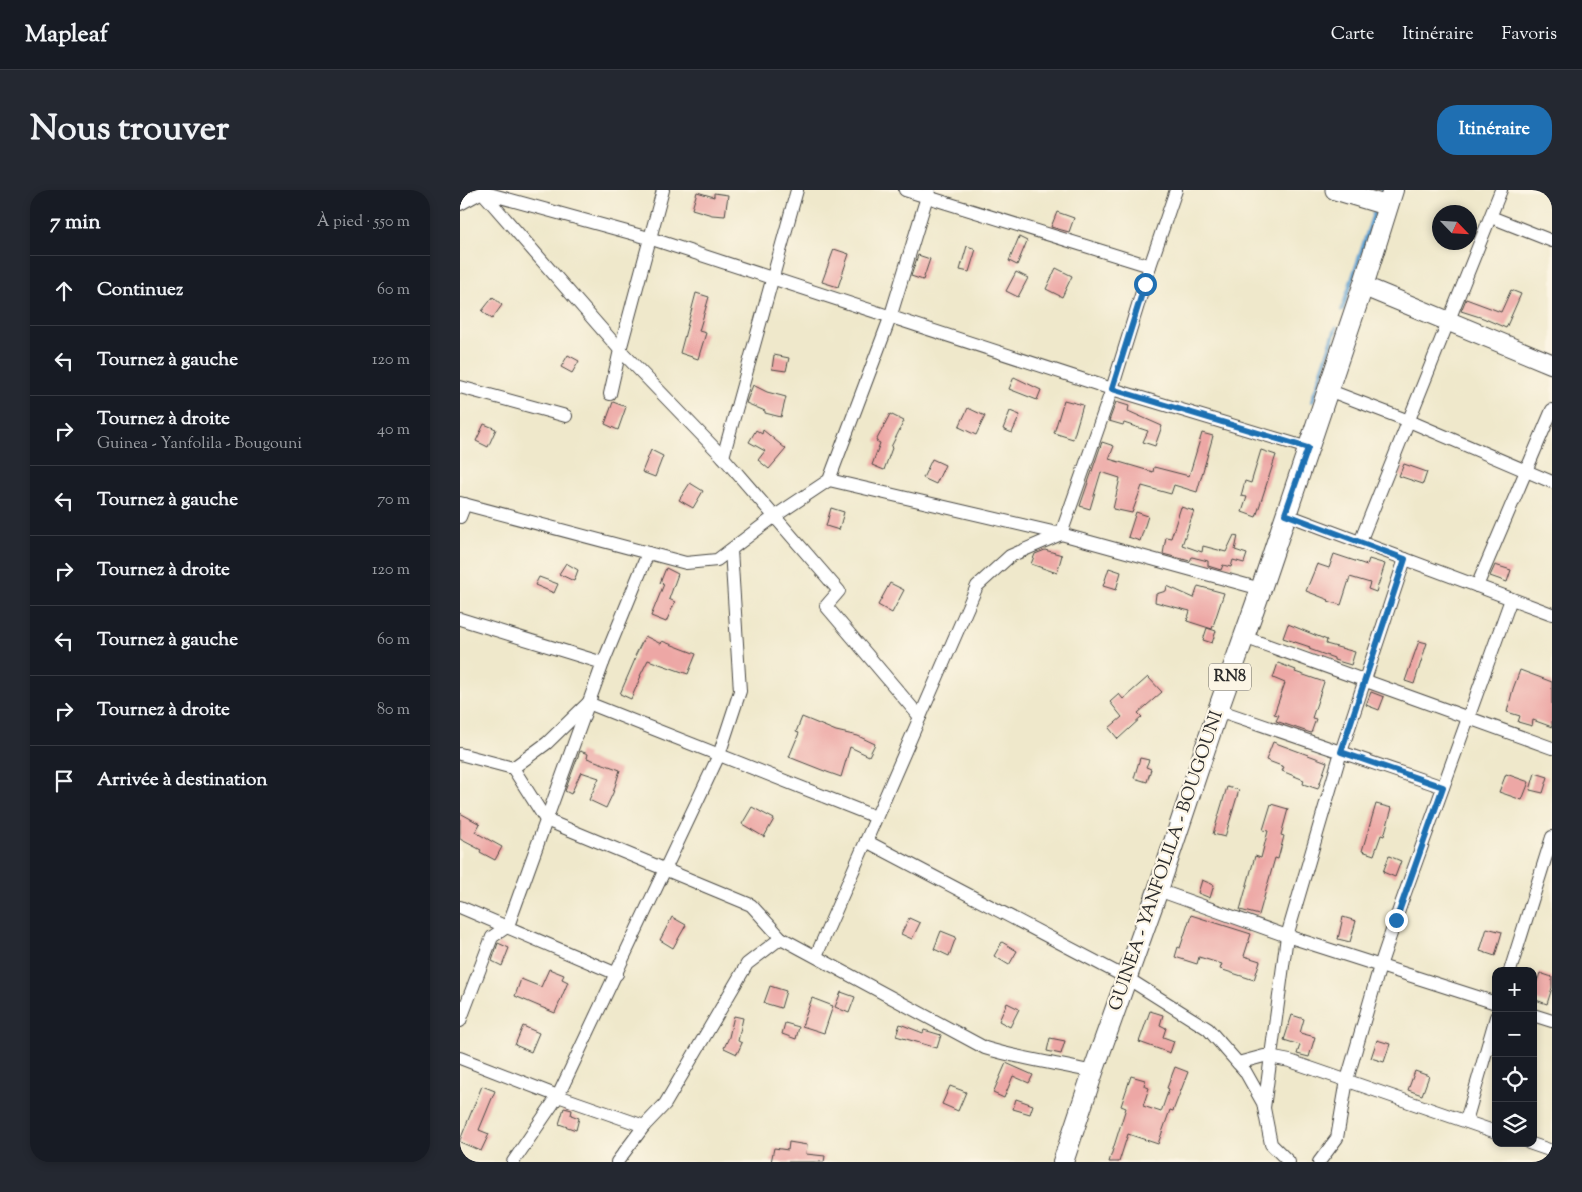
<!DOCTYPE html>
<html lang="fr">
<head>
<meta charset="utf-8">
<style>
  :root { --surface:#171b24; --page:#242831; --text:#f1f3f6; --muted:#9ea1a6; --line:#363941; --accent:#1f6fb2 }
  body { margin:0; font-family:"Sorts Mill Goudy",serif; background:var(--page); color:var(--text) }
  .controls { position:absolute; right:15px; bottom:15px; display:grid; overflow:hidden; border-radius:10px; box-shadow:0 2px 8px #0003 }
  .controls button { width:45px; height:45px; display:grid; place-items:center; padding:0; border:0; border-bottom:1px solid var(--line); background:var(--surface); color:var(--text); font:25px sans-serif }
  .compass { position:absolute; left:972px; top:15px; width:45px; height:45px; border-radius:50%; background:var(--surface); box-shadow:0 2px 8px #0003; rotate:115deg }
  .stop { position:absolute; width:15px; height:15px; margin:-11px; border:4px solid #1f6fb2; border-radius:50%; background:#fff }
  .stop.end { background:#1f6fb2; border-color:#fff; box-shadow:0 1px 5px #0008 }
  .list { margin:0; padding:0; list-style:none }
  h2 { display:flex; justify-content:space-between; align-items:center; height:65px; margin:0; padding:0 20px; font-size:21px }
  h2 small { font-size:16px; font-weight:400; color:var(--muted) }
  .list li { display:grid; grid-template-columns:32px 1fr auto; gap:15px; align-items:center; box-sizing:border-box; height:70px; padding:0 20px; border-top:1px solid var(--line) }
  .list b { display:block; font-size:19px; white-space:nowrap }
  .list p { margin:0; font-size:16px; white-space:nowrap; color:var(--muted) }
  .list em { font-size:16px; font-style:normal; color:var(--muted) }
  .icon { flex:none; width:28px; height:28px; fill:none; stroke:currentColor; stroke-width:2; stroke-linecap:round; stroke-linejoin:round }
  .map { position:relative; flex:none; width:1092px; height:972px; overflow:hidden; border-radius:20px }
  header { display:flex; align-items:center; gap:30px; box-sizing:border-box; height:70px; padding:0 25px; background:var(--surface); border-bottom:1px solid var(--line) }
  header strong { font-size:24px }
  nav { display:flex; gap:28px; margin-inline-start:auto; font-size:18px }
  .intro { display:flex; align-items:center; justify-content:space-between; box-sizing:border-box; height:120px; padding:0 30px }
  h1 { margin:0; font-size:35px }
  .button { padding:12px 22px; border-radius:20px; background:var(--accent); color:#fff; font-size:18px; font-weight:700 }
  main { display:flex; gap:30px; padding:0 30px }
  aside { flex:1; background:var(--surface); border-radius:20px; box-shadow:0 2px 8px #0003 }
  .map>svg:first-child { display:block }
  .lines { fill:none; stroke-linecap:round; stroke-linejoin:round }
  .stream { stroke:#5da0d1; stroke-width:4 }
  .building { fill:#eda7a5 }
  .street-casing { stroke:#484743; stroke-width:14 }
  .secondary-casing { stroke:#484743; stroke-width:21 }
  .primary-casing { stroke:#484743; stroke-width:22 }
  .street { stroke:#fff; stroke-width:12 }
  .secondary { stroke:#fff; stroke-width:19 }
  .primary { stroke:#fff; stroke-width:20 }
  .route { stroke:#1f6fb2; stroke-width:6 }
  .labels { text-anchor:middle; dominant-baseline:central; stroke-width:4.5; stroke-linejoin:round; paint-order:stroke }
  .shield { fill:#fcf5e5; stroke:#6a6863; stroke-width:1 }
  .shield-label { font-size:16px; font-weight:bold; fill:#2b2b2b }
  .street-label { font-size:18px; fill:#2b2b2b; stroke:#fcf5e5 }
</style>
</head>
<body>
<header>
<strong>Mapleaf</strong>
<nav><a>Carte</a><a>Itinéraire</a><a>Favoris</a></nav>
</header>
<div class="intro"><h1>Nous trouver</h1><a class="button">Itinéraire</a></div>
<main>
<aside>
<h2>7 min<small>À pied · 550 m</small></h2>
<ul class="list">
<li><svg class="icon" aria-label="ahead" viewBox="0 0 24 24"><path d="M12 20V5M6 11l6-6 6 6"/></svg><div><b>Continuez</b></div><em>60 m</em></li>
<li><svg class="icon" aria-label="left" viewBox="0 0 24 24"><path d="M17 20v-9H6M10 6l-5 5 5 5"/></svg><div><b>Tournez à gauche</b></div><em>120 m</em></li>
<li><svg class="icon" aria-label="right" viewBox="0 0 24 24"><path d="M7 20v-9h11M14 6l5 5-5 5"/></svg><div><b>Tournez à droite</b><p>Guinea - Yanfolila - Bougouni</p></div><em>40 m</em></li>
<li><svg class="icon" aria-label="left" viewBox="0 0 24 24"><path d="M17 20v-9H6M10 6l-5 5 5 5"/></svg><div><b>Tournez à gauche</b></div><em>70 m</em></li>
<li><svg class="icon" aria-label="right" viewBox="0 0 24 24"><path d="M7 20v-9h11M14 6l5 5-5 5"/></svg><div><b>Tournez à droite</b></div><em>120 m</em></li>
<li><svg class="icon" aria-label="left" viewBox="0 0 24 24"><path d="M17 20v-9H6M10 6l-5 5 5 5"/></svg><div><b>Tournez à gauche</b></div><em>60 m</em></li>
<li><svg class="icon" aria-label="right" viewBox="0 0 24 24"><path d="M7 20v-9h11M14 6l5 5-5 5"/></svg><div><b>Tournez à droite</b></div><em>80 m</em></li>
<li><svg class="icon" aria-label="arrive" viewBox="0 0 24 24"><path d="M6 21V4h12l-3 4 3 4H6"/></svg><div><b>Arrivée à destination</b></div></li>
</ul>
</aside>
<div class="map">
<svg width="1092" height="972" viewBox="0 0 1092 972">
  <rect width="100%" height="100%" fill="#fcf5e5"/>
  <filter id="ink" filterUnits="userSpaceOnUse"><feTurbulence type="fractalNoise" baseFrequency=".02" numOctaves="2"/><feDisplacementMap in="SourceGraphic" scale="10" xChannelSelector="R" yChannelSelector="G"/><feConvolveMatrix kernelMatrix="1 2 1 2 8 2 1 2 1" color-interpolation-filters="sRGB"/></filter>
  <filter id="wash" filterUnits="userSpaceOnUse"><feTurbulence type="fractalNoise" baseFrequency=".0096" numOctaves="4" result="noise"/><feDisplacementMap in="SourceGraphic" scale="20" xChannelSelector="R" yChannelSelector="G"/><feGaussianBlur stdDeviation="1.12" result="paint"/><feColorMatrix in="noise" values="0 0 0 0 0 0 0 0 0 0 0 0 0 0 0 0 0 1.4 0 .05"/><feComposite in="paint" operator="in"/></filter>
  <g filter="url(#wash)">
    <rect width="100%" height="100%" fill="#efe8cb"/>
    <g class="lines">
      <g class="stream">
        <polyline points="921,3 922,0"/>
        <polyline points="882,120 914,23"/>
        <polyline points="852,211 876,138"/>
      </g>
    </g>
    <g id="blocks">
      <g class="building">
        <polygon points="237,2 254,7 254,3 268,5 265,26 252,25 232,19"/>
        <polygon points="597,22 614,28 609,42 591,37"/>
        <polygon points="559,47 567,51 557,75 549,71"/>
        <polygon points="507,56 516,59 509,82 500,80"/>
        <polygon points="374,59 389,64 378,97 362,92"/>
        <polygon points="458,65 470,69 463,90 451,86"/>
        <polygon points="596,78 612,86 602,107 586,99"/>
        <polygon points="556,82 568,88 558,107 546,101"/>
        <polygon points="1051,100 1061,104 1046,138 1023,128 1001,121 1006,109 1041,122"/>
        <polygon points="236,103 249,107 239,141 246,143 238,169 220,163"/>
        <polygon points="33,107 42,115 32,129 22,121"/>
        <polygon points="108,165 119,171 112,183 101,177"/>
        <polygon points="314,165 329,168 326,181 312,179"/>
        <polygon points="554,187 581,200 577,210 549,199"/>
        <polygon points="293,195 307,202 326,207 321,227 305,223 305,221 286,213"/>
        <polygon points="604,210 623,215 613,249 594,243"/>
        <polygon points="153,212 166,217 158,240 145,234"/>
        <polygon points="656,212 669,216 668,221 702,236 695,256 683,252 688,241 664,233 663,235 649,231"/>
        <polygon points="508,218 525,226 516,245 499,237"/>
        <polygon points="550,221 560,225 552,243 543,239"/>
        <polygon points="430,224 444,231 431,257 432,258 424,280 412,275 420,253 416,251"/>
        <polygon points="24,234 36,239 28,257 16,251"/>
        <polygon points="296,240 302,244 303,240 326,259 309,279 298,270 305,261 289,252"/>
        <polygon points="742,243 753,246 737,302 714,295 711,304 682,296 672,323 653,319 660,288 641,282 630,319 620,316 642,252 654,256 649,269 693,282 694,277 729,286"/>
        <polygon points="191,260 203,266 195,287 182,282"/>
        <polygon points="801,260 816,265 796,327 782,322 787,307 781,306 785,291 791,293"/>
        <polygon points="472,269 485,275 476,294 463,288"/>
        <polygon points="944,274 967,282 963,294 939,286"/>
        <polygon points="230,293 243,301 233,318 219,310"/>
        <polygon points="721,317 734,321 722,355 742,362 743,356 766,362 774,345 778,346 775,360 787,364 784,373 773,370 771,377 763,375 761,380 748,376 748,371 732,367 730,371 703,364 706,347 711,348"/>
        <polygon points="371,318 384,322 379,340 366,336"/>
        <polygon points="676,322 688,326 680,351 668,347"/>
        <polygon points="585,360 602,365 597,383 571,374 575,364"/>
        <polygon points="874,364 907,375 909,369 925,374 916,402 908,399 910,393 890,387 881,415 868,411 869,410 846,401 857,374 869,378"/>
        <polygon points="106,373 118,380 114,391 99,384"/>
        <polygon points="1035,375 1051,380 1047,392 1030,386"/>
        <polygon points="206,378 218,384 209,409 215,412 206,432 191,426 204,394 200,393"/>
        <polygon points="649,378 661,382 656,400 643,396"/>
        <polygon points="79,387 98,394 94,403 75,395"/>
        <polygon points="430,393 444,400 432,423 418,415"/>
        <polygon points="707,396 734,408 738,396 764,403 752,439 727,431 730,421 695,412 696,404 706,401"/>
        <polygon points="828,434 867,450 866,454 895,462 891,475 874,470 874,468 849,459 850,457 823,448"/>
        <polygon points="747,438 756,441 752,453 743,450"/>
        <polygon points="185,446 201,454 202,451 236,464 228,484 188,470 180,486 181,486 171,509 160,504 176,467 175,466"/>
        <polygon points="959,451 967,453 954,494 945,491"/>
        <polygon points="818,473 836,480 835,482 864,492 852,528 856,529 851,543 816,531 819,525 814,524 825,493 813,488"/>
        <polygon points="1060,480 1092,492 1092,537 1073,530 1072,536 1058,532 1060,526 1047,522 1053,499"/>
        <polygon points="688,487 702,502 678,523 682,527 658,549 649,538 662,527 650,512 659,504 663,509"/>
        <polygon points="911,502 924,507 919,520 906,515"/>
        <polygon points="342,527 376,541 398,546 415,554 409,566 390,557 381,587 367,582 329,567 339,543 336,542"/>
        <polygon points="813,552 867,572 858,599 843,594 844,590 822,581 824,577 806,570"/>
        <polygon points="120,561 128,564 127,568 160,580 153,603 146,618 129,610 139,588 121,582 111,604 105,601"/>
        <polygon points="680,568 689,570 686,577 691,579 687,592 674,588"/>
        <polygon points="1075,583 1088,587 1083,603 1070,600"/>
        <polygon points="1046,584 1069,592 1062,610 1039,602"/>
        <polygon points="767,597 779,600 765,647 753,644"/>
        <polygon points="811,614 828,619 821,645 824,646 818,669 815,668 799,725 780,720 795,666 801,668 808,641 803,640"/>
        <polygon points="916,614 932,618 924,646 921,645 914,665 902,661"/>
        <polygon points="292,617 314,629 304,647 282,634"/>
        <polygon points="0,623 20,634 15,642 42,657 35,670 20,662 21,660 0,649"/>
        <polygon points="929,666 941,671 935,687 923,682"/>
        <polygon points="742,690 754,695 750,708 738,703"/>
        <polygon points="731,725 791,744 784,766 800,771 794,790 760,779 762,774 739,767 737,774 715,767 718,757 720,758"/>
        <polygon points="212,727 226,735 213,758 200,750"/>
        <polygon points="883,727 896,731 890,752 878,749"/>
        <polygon points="449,728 460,733 452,749 441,744"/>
        <polygon points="1027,738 1042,742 1035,766 1020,761"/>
        <polygon points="481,741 496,747 489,766 474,759"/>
        <polygon points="542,752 557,761 549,775 534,766"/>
        <polygon points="38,753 49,758 42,776 32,771"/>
        <polygon points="89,779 104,785 102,789 108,792 95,823 55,806 61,789 81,797"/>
        <polygon points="1080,783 1092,787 1092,798 1087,814 1073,809 1073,803"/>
        <polygon points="310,796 326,801 321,818 304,813"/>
        <polygon points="381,802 395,807 389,823 375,817"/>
        <polygon points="352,808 373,816 364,843 342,836"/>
        <polygon points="547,813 559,819 550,837 539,831"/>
        <polygon points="690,821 703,825 700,835 706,838 703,847 714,851 710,863 679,852"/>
        <polygon points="832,825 844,829 840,843 855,847 849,867 837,864 840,855 824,850"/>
        <polygon points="274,826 283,828 278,851 282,853 277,864 264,858 269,847"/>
        <polygon points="325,833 339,837 336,849 322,844"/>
        <polygon points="440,834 463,843 464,840 481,845 477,858 436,846"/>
        <polygon points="63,836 79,843 71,862 55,855"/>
        <polygon points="590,848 605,851 601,864 587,861"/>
        <polygon points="917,850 930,854 924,872 911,868"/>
        <polygon points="546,873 573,885 569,893 553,886 544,908 533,903"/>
        <polygon points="715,877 728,882 713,921 710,920 698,954 668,944 659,972 649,972 666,918 661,916 671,886 685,890 684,896 689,898 683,916 701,922 709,899 707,898"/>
        <polygon points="955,881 969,886 962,905 948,900"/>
        <polygon points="22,896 35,901 19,940 29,944 21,961 0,952 0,950"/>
        <polygon points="490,896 506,902 498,921 482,914"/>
        <polygon points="556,909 573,915 570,924 553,919"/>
        <polygon points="104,918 112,920 111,925 119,928 116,940 99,934"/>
        <polygon points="329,952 347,955 346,964 365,966 364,972 311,972 314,958 328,960"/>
      </g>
    </g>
  </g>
  <g filter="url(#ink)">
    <use href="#blocks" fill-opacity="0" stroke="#484743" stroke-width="1"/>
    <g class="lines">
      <defs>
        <g id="street">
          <polyline points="445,0 690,76"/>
          <polyline points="22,2 160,160 263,267 379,401 366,416 460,527"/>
          <polyline points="0,14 22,2 189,48 652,199 848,258"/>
          <polyline points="1031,27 1092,51"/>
          <polyline points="0,197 106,226"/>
          <polyline points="868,200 949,231 1092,292"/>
          <polyline points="150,204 160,160 203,0"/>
          <polyline points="263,267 337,0"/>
          <polyline points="369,290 601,344 801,399"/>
          <polyline points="0,313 226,373 257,370 315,326 369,290 430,128 469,0"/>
          <polyline points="825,324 1092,424"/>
          <polyline points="0,327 5,314"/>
          <polyline points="900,352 1041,0"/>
          <polyline points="1017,396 1092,220"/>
          <polyline points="0,429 143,473"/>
          <polyline points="784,447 1092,558"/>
          <polyline points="758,520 983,597"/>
          <polyline points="0,564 53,578 87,553 128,513 416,627"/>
          <polyline points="53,578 86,630 291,715 321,748"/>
          <polyline points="406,651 667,788 748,839 785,881 803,913 811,954 829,972"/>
          <polyline points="698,700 827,746 1036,813"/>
          <polyline points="0,717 157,784"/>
          <polyline points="356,766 517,396 550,366 601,344 652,199 690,76 716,0"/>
          <polyline points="1050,781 1092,647"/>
          <polyline points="1073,825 1092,831"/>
          <polyline points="0,831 32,747 48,736 143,473 188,363"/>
          <polyline points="0,868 98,906 184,936"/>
          <polyline points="778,873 804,866 830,871 1036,942"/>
          <polyline points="804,918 827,746 881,562 945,369"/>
          <polyline points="1006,931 1036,827"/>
          <polyline points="1069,953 1092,961"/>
          <polyline points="53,972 98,906 259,565 280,501 271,360"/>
          <path d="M157,972L184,936L205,914L287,774L321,748L525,858C560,869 597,873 633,882"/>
          <polyline points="859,972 877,948 887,890 920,776 941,714 1051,409"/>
        </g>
        <g id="secondary">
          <polyline points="875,0 928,16"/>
          <polyline points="903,96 1092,174"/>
        </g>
        <polyline id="primary" points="603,972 633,882 698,700 758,520 801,399 903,96 933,0"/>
      </defs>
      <use href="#street" class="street-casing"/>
      <use href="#secondary" class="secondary-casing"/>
      <use href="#primary" class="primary-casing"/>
      <use href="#street" class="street"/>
      <use href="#secondary" class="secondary"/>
      <use href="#primary" class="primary"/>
    </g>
  </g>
  <g class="lines" filter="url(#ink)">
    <polyline class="route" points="685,94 652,199 848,258 825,324 945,369 881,562 983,597 936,730"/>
  </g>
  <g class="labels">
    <rect class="shield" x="749" y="473.5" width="42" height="27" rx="4"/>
    <g class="shield-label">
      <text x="770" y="487">RN8</text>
    </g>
    <g class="street-label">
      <text transform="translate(707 671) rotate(-71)">GUINEA - YANFOLILA - BOUGOUNI</text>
    </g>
  </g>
</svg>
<div class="controls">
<button>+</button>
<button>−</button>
<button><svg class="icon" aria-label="locate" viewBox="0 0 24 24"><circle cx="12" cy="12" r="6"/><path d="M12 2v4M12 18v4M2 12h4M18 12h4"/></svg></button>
<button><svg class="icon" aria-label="layers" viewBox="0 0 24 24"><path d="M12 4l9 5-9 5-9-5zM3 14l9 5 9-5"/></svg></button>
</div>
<svg class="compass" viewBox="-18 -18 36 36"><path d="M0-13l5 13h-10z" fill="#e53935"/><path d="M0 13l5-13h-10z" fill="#9ea1a6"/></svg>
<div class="stop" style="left:685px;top:94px"></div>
<div class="stop end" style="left:936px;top:730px"></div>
</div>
</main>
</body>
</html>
